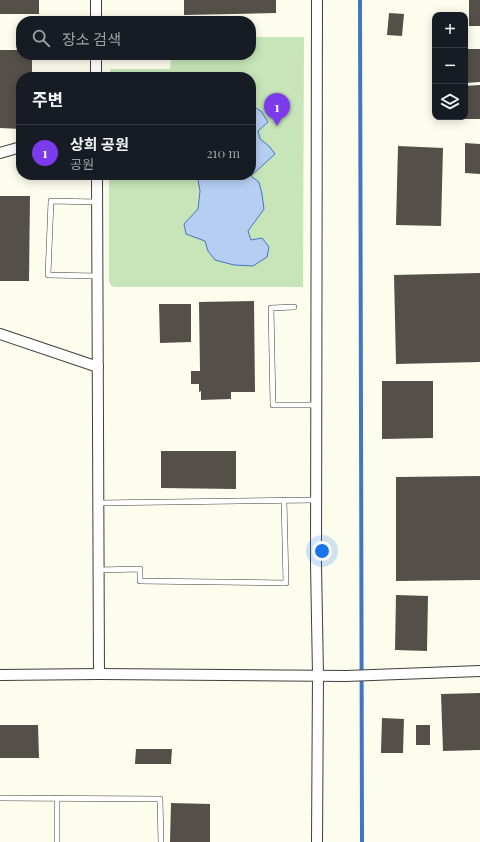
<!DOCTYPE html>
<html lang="ko">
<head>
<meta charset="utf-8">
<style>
  :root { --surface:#171b24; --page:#242831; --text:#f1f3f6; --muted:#9ea1a6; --line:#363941; --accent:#7c3aed }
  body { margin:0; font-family:"Playfair Display","Noto Sans KR",serif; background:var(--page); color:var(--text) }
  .controls { position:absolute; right:12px; top:12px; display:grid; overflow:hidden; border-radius:8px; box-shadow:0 2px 10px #0003 }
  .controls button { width:36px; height:36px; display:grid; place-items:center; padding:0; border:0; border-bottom:1px solid var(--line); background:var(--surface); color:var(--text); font:20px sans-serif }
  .you { position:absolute; left:322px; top:551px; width:14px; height:14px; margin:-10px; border:3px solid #fff; border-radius:50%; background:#1a73e8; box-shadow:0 0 0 6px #1a73e833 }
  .badge { display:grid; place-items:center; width:26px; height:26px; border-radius:50%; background:var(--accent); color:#fff; font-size:13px; font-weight:700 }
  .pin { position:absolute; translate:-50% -33px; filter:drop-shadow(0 1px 2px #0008) }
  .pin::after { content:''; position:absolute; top:21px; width:14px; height:12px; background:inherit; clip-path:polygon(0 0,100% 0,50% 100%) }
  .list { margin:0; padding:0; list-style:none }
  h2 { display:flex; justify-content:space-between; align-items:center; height:52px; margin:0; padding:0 16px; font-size:17px }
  h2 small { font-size:13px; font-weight:400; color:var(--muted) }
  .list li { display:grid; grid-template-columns:26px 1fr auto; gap:12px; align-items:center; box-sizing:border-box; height:56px; padding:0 16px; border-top:1px solid var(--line) }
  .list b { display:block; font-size:15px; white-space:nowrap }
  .list p { margin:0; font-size:13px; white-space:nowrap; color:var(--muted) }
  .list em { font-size:13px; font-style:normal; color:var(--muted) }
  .icon { flex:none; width:22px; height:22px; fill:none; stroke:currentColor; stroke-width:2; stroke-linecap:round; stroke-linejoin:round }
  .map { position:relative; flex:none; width:480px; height:842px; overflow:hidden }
  .search { position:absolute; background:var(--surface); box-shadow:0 2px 10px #0003; left:16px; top:16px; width:240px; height:44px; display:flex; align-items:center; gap:10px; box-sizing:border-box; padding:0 14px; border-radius:16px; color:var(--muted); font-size:15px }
  .panel { position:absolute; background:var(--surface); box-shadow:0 2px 10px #0003; left:16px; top:72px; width:240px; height:108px; border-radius:16px }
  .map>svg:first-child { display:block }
  .green { fill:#c7e5b9 }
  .water { fill:#b5cef1; stroke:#4275c2 }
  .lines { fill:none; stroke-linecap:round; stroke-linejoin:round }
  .stream { stroke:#4275c2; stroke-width:4 }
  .building { fill:#544f49 }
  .service-casing { stroke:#3f3f3f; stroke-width:6 }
  .minor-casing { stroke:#3f3f3f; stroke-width:12 }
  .service { stroke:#fff; stroke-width:5 }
  .minor { stroke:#fff; stroke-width:10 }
</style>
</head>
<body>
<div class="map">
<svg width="480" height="842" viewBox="0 0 480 842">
  <rect width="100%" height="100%" fill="#fdfded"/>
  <polygon class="green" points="251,37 304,37 303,287 116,287 111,286 109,281 109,175 251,175 251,77 110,77 110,69 170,69 171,55 251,55"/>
  <polygon class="water" points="251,105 261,111 268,122 258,131 260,139 269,146 275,154 251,176 259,182 262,194 264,209 248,231 251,240 262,238 269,247 267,257 253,266 234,265 215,260 208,251 205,241 186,234 184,224 198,209 200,191 197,175 251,175"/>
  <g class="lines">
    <polyline class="stream" points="360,0 362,842"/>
  </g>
  <g class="building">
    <rect x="0" y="0" width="39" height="14"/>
    <polygon points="184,0 276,0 276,13 184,15"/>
    <rect x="469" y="0" width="11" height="26"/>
    <polygon points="389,13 404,14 402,36 387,35"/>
    <polygon points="465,49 480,49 480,82 465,83"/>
    <polygon points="0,50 21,50 21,55 32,55 32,72 52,72 52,77 21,77 21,129 0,128"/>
    <polygon points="480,85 480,119 463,119 463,117 465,117 465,86"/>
    <polygon points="465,143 480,144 480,174 465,173"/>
    <polygon points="398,146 443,148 441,226 396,225"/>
    <polygon points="0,196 30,196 29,281 0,281"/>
    <polygon points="480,273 480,362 396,364 394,275"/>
    <polygon points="254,301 255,392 231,392 231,399 201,400 201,391 199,392 199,384 191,384 191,371 200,371 199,302"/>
    <polygon points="159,304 191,304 191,342 160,343"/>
    <polygon points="382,381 433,381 433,438 382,439"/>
    <polygon points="161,451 236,451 236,489 161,488"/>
    <polygon points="480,476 480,580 396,581 396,477"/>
    <polygon points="396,595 428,596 427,651 395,650"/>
    <polygon points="480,693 480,750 443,751 441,694"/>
    <polygon points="382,718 404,719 403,753 381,753"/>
    <polygon points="0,725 38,725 39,758 0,758"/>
    <rect x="416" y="725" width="14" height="20"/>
    <polygon points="136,749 172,749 171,764 135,764"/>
    <polygon points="171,803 210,804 210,842 170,842"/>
  </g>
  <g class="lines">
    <defs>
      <g id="service">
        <polyline points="97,202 51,201 48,275 97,276"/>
        <polyline points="294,307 271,308 273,405 317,405"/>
        <polyline points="98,503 316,500"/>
        <polyline points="98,570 140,569 140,581 286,583 284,500"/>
        <polyline points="0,798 160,799 161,842"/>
        <polyline points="57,798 57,842"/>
      </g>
      <g id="minor">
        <polyline points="96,0 96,21"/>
        <polyline points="317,0 316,564 318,675 317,842"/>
        <polyline points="96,55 96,77"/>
        <polyline points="0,153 21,147"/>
        <polyline points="97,175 99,674"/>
        <polyline points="0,334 98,367"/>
        <polyline points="0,675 99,674 346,676 480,671"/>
      </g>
    </defs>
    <use href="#service" class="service-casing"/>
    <use href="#minor" class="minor-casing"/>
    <use href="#service" class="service"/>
    <use href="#minor" class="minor"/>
  </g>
</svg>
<div class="controls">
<button>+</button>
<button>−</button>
<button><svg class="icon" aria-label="layers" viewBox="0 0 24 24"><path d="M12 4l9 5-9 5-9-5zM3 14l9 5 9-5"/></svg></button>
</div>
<div class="you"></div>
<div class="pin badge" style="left:277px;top:126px">1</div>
<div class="search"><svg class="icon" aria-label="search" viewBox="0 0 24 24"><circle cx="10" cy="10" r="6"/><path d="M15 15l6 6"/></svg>장소 검색</div>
<section class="panel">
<h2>주변<small></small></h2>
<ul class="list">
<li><span class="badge">1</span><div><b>상희 공원</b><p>공원</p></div><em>210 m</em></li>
</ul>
</section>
</div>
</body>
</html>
